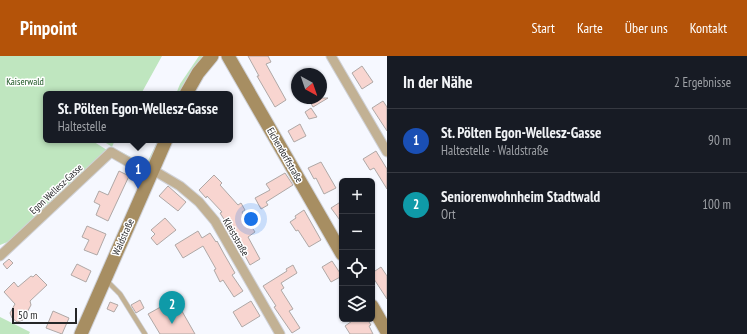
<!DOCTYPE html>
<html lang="de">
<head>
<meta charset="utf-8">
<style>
  :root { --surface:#171b24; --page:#242831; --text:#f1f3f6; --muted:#9ea1a6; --line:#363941; --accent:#b45309 }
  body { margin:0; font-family:"PT Sans Narrow",sans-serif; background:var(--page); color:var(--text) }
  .controls { position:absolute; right:12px; bottom:12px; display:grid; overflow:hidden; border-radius:6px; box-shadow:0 1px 3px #0004 }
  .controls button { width:36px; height:36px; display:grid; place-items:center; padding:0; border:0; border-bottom:1px solid var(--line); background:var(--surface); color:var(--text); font:20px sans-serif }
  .compass { position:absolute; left:291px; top:12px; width:36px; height:36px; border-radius:50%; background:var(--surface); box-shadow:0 1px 3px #0004; rotate:140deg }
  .scale { position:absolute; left:12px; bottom:10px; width:65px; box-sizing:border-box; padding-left:4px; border:2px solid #252628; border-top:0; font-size:11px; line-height:14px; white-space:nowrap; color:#252628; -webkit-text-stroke:3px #fff; paint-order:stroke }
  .you { position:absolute; left:251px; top:163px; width:14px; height:14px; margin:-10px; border:3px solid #fff; border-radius:50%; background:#1a73e8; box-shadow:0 0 0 6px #1a73e833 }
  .badge { display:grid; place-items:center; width:26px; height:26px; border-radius:50%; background:var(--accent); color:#fff; font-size:13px; font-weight:700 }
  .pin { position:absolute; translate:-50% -33px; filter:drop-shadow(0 1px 2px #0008) }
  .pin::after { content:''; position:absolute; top:21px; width:14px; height:12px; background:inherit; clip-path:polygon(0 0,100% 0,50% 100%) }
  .popup { position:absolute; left:43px; top:35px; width:190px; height:52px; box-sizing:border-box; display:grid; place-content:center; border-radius:6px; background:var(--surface); filter:drop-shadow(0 1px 3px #0005); font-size:13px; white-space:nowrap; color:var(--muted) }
  .popup b { font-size:15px; color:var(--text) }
  .popup::after { content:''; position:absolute; left:50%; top:100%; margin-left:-8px; border:8px solid transparent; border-top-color:var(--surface) }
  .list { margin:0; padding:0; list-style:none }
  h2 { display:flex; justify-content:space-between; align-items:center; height:52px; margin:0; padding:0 16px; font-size:17px }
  h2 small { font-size:13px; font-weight:400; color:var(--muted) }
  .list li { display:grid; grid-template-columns:26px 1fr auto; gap:12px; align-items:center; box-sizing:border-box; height:64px; padding:0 16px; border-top:1px solid var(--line) }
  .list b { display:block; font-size:15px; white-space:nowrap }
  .list p { margin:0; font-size:13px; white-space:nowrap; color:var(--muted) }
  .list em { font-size:13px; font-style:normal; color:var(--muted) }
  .icon { flex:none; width:22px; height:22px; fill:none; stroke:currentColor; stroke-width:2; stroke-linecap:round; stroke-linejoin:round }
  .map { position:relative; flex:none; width:387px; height:278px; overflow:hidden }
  header { display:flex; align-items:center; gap:24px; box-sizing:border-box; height:56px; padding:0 20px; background:var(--accent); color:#fff }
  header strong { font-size:19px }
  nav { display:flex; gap:22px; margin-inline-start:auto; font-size:14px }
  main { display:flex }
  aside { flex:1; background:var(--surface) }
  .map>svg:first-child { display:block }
  .green { fill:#bfe6bf }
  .building { fill:#f8d5d0; stroke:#afa8a6 }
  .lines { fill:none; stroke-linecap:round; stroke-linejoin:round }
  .lane-casing { stroke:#d0d2d8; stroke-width:6 }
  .street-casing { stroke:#d0d2d8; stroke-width:11 }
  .secondary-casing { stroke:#d0d2d8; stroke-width:15 }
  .lane { stroke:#c2b194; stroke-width:4.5 }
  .street { stroke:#c2b194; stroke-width:9 }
  .secondary { stroke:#a78e62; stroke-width:13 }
  .labels { text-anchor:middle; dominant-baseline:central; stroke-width:3; stroke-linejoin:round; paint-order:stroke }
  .park-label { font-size:10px; fill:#1a5520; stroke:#fff }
  .street-label { font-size:10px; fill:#252628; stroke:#fff }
</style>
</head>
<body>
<header>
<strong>Pinpoint</strong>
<nav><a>Start</a><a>Karte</a><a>Über uns</a><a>Kontakt</a></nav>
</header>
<main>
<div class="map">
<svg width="387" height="278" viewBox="0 0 387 278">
  <rect width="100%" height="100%" fill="#f6f8ff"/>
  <g class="green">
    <polygon points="0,0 162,0 141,38 46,38 46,55 45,56 46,57 46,84 91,84 107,94 10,185 0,189"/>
    <polygon points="199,0 207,0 181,38 176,38 180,28"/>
    <polygon points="101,84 115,84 112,91 146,109 158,84 161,84 147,112 145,111"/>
    <polygon points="0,261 30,276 29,278 0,278"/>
  </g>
  <g class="building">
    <polygon points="248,0 268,0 271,6 266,8 286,44 275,51 257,20 259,20"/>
    <polygon points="362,10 373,26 362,33 352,17"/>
    <polygon points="308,42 328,42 313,51"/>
    <polygon points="383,45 387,51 387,75 372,52"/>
    <polygon points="311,52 317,61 309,63 305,56"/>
    <polygon points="300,68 306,80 294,86 288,75"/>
    <polygon points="376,95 387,113 387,133 374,112 370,114 363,103"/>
    <polygon points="321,106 336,132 324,138 316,122 314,123 308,112"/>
    <polygon points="119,115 129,120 108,165 96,159 100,149 94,146 99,135 108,139"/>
    <polygon points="285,117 293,129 266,146 268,149 261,153 255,142 270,134 266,128"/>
    <polygon points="214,119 222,127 220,129 238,149 241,147 245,154 242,156 255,176 248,181 260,203 250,209 233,177 220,157 222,156 207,140 206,142 199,134"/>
    <polygon points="168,130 186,146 178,155 159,140"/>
    <polygon points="342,145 342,167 331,152"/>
    <polygon points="304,154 321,184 309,191 298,174 296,175 290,166 296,162 295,160"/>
    <polygon points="165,162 176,174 157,189 151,182 155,178 151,174"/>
    <polygon points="87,170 106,178 97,199 84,194 89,184 82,181"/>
    <polygon points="198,175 202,182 210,177 216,186 217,185 224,198 235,217 232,219 243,235 234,241 223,224 220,226 214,214 216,213 203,190 183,202 175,189"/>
    <polygon points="9,203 13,207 7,213 3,208"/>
    <polygon points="332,205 342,220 331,226 322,211"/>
    <polygon points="77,208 91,215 86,226 71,219"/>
    <polygon points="293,209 297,217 281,227 284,232 281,234 293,253 289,255 300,272 292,277 274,251 276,250 263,230 287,215 286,213"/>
    <polygon points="381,211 387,220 387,243 372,220 372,217"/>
    <polygon points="36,218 47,229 30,245 31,249 23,264 17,266 12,262 10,257 15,248 4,236 14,226 18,231 31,220 33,221"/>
    <polygon points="175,243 195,278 160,278 148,258"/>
    <polygon points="140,244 144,252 136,257 131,249"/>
    <polygon points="251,245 260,260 242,271 233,256"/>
    <polygon points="110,246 118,249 114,256 107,253"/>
    <polygon points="53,255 69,262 62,278 46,272"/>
    <polygon points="355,263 367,263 371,269 369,270 373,278 350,278 345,270"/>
  </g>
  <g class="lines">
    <defs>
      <polyline id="lane" points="106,224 120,238 145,278"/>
      <g id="street">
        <polyline points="331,0 387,96"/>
        <polyline points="153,114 180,130 199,146 215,165 280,278"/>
        <polyline points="0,200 111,96 151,119"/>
      </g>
      <g id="secondary">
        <polyline points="228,0 342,198"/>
        <polyline points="186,38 198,17 212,0"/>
        <polyline points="372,250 387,276"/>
        <polyline points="81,278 166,84"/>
      </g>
    </defs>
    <use href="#lane" class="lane-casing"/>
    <use href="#street" class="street-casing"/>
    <use href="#secondary" class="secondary-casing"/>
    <use href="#lane" class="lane"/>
    <use href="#street" class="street"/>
    <use href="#secondary" class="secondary"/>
  </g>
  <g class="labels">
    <g class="park-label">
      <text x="25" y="25">Kaiserwald</text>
    </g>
    <g class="street-label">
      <text transform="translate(285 99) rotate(60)">Eichendorffstraße</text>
      <text transform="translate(56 133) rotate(-43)">Egon Wellesz-Gasse</text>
      <text transform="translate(123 181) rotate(-66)">Waldstraße</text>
      <text transform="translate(236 181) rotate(60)">Kleiststraße</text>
    </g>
  </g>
</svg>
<div class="controls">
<button>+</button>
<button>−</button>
<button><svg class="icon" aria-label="locate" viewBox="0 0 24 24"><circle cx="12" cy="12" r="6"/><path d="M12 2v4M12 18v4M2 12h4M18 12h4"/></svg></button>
<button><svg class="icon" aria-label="layers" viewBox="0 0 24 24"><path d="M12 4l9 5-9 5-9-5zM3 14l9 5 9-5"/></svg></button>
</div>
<svg class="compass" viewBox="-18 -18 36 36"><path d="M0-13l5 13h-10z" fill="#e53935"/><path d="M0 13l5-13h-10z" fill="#9ea1a6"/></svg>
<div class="scale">50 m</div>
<div class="you"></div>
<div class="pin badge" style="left:138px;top:133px;background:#1a4fb4">1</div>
<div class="popup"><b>St. Pölten Egon-Wellesz-Gasse</b>Haltestelle</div>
<div class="pin badge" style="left:172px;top:268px;background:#0f9aa8">2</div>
</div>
<aside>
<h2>In der Nähe<small>2 Ergebnisse</small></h2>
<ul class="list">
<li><span class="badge" style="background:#1a4fb4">1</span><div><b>St. Pölten Egon-Wellesz-Gasse</b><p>Haltestelle · Waldstraße</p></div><em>90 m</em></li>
<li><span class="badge" style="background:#0f9aa8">2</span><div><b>Seniorenwohnheim Stadtwald</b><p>Ort</p></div><em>100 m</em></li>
</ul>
</aside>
</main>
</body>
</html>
